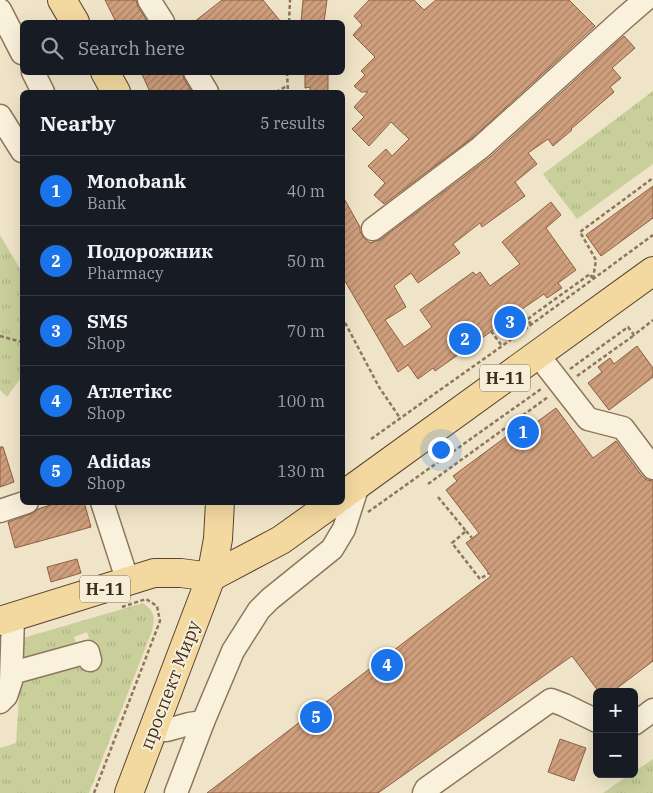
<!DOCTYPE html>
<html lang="en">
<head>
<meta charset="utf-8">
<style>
  :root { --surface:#171b24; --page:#242831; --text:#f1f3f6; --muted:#9ea1a6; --line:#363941; --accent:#1a73e8 }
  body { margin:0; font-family:"IBM Plex Serif",serif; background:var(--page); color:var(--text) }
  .controls { position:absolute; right:15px; bottom:15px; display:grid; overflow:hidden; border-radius:8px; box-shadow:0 5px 20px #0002 }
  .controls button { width:45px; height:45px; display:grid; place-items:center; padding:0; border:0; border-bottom:1px solid var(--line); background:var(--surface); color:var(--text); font:25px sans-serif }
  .you { position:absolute; left:440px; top:449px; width:18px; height:18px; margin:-12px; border:4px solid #fff; border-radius:50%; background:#1a73e8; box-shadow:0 0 0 8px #1a73e833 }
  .badge { display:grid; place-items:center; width:32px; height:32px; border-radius:50%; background:var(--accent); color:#fff; font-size:16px; font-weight:700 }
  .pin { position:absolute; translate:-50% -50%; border:2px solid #fff; box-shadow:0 1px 5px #0006 }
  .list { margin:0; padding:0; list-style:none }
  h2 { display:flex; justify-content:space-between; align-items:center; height:65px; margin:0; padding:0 20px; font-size:21px }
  h2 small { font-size:16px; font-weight:400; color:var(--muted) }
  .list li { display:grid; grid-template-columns:32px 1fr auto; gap:15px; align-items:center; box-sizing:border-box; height:70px; padding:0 20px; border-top:1px solid var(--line) }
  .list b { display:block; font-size:19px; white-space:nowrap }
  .list p { margin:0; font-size:16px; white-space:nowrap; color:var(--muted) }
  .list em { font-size:16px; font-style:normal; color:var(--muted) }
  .icon { flex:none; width:28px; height:28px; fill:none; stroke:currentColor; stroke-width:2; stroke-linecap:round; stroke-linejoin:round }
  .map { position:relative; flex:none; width:653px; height:793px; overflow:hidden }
  .search { position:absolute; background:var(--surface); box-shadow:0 5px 20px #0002; left:20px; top:20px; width:325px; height:55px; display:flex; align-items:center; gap:12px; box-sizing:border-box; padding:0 18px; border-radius:8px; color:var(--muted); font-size:19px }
  .panel { position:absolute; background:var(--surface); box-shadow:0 5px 20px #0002; left:20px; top:90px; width:325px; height:415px; border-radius:8px }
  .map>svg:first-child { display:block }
  .grass { fill:url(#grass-tufts) }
  .building { fill:url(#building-hatch); stroke:#8d5f41 }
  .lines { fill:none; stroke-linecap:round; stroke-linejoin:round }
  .minor-casing { stroke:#8d765c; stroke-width:25 }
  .major-casing { stroke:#5b4430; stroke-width:30 }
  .path { stroke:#8d765c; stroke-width:2.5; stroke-dasharray:4 2.5; stroke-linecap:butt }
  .minor { stroke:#faf1dc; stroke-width:22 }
  .major { stroke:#f3d9a0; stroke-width:28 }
  .labels { text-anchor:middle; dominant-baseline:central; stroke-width:4; stroke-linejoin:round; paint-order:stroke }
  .shield { fill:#f7eed8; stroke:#756857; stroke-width:1 }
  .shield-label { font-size:16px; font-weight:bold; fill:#3d2e20 }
  .street-label { font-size:18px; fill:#3d2e20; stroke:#f7eed8 }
</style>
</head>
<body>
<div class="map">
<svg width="653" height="793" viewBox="0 0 653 793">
  <defs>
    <pattern id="grass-tufts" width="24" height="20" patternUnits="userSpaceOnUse" patternTransform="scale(1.25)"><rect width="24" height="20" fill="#c9cf9b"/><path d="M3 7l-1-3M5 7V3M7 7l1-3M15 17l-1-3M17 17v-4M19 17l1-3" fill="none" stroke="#aeb285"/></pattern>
    <pattern id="building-hatch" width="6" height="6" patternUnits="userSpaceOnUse" patternTransform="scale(1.25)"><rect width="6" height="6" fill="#cf9f7d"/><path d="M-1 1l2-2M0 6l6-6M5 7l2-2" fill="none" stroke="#a98266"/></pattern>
  </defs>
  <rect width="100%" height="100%" fill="#f0e4c8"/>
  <g class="grass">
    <polygon points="653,91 653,164 577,219 543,174"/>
    <polygon points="0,235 22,272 22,376 7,397 0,390"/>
    <path d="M143,603C155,612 155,616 152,631L89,793H0V748L16,743L20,680L23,677L97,662L87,632L74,637L78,650L29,664L21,658L23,638Z"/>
    <polygon points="653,759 653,793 603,793 630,774 634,774 634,772"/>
  </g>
  <g class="building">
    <polygon points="105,0 136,0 138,7 148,22 116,22"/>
    <polygon points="222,0 263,0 281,22 194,22"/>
    <polygon points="303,0 327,0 324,22 301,22"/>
    <polygon points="369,0 414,0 424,10 436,0 569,0 595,26 472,138 384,204 374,195 385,183 368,166 386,149 392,156 409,139 391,122 369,146 352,129 364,117 354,107 368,92 361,92 354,86 365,75 361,71 375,57 353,35 362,25 354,16"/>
    <polygon points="624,36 635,48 612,68 621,78 610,87 614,92 571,129 572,130 553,146 548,139 528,153 537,164 515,182 525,196 482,227 480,223 453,244 460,253 418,283 411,273 394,286 406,307 385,320 404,347 432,327 420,310 473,272 476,275 480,272 490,286 520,264 502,242 551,202 561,215 546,228 576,270 558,283 562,288 547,298 544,294 512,316 514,326 499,326 435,371 433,368 418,379 408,365 398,372 342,276 342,195 360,227 360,231 363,237 370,243 380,240 489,158"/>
    <polygon points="141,72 182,72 184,79 192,92 150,92"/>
    <polygon points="305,72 328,72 328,92 310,92 310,87 305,88"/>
    <polygon points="653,186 653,218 601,256 586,235"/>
    <polygon points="637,346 653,368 653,377 609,410 588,383 602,372 598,367 610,358 614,364"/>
    <polygon points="556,408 593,458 616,441 642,476 647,480 653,481 653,661 612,692 599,692 572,656 378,793 207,793 491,576 466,543 479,533 446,490 457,481 453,476 530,419 534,424"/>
    <polygon points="0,447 3,447 14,482 0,487"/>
    <polygon points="60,502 84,502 91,527 15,548 8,522 31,514 38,509"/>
    <polygon points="77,559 81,573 51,582 47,567"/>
    <polygon points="560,739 586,748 574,781 548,772"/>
  </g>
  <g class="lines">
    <defs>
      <g id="minor">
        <polyline points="149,0 163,22"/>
        <polyline points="0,10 22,53"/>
        <polyline points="33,72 43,92"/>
        <polyline points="195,72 207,92"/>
        <polyline points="0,116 22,151"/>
        <polyline points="373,229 480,148 623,19 645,0"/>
        <polyline points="538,355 588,419 623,428 653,468"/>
        <polyline points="102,502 128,582"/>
        <polyline points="0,511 27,502"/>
        <polyline points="12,673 88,652 90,660"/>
        <polyline points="0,702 6,696 11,681 13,617"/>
        <polyline points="634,724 653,710"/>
        <polyline points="153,730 167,730 189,724 203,722"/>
        <polyline points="176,793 203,722 233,651 259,610 270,599 332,549 344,529 358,485"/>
        <polyline points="424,793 426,789 551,700 564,705 597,721"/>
      </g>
      <g id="major">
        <polyline points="62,0 75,22"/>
        <polyline points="105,72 116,92"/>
        <polyline points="342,496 653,271"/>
        <polyline points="0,621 154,573 181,573 211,577 281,540 334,502"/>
        <polyline points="129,793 211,577 218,539 220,502"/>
      </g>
    </defs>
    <use href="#minor" class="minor-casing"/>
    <use href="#major" class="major-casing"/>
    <g class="path">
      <polyline points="289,22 290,0"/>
      <polyline points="287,72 288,92"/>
      <polyline points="276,92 287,86"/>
      <polyline points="593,279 596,260 580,232 653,178"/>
      <polyline points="342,317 379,387 400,418"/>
      <polyline points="531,325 528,319 533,315 590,274 592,278"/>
      <polyline points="491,331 502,346"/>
      <polyline points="0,336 22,342"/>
      <polyline points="570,369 628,327 634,335 653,320"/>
      <polyline points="577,376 633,336"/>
      <polyline points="371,439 502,346 653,235"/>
      <polyline points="428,484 548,397"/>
      <polyline points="438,497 466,531 452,543 480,579 489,573"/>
      <polyline points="368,512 541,389"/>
      <polyline points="466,531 472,538"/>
      <polyline points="94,793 160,621 157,606 146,599 122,607"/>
    </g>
    <use href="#minor" class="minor"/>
    <use href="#major" class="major"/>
  </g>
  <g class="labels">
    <g class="shield">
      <rect x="480" y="364.5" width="50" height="27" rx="4"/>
      <rect x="80" y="575.5" width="50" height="27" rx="4"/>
    </g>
    <g class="shield-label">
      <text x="505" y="378">Н-11</text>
      <text x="105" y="589">Н-11</text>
    </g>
    <g class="street-label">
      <text transform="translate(170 685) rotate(-69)">проспект Миру</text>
    </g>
  </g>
</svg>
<div class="controls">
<button>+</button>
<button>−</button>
</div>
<div class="you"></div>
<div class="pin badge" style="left:523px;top:432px">1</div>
<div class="pin badge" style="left:465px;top:339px">2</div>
<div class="pin badge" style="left:510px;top:322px">3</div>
<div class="pin badge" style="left:387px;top:665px">4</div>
<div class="pin badge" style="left:316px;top:717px">5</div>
<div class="search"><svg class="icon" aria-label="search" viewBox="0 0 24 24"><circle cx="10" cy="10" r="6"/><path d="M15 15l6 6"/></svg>Search here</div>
<section class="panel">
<h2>Nearby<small>5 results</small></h2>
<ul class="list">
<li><span class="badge">1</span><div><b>Monobank</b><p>Bank</p></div><em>40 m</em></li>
<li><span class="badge">2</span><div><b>Подорожник</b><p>Pharmacy</p></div><em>50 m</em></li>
<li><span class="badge">3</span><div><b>SMS</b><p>Shop</p></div><em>70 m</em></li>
<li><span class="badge">4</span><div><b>Атлетікс</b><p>Shop</p></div><em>100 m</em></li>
<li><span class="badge">5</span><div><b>Adidas</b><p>Shop</p></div><em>130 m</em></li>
</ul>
</section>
</div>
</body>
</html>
